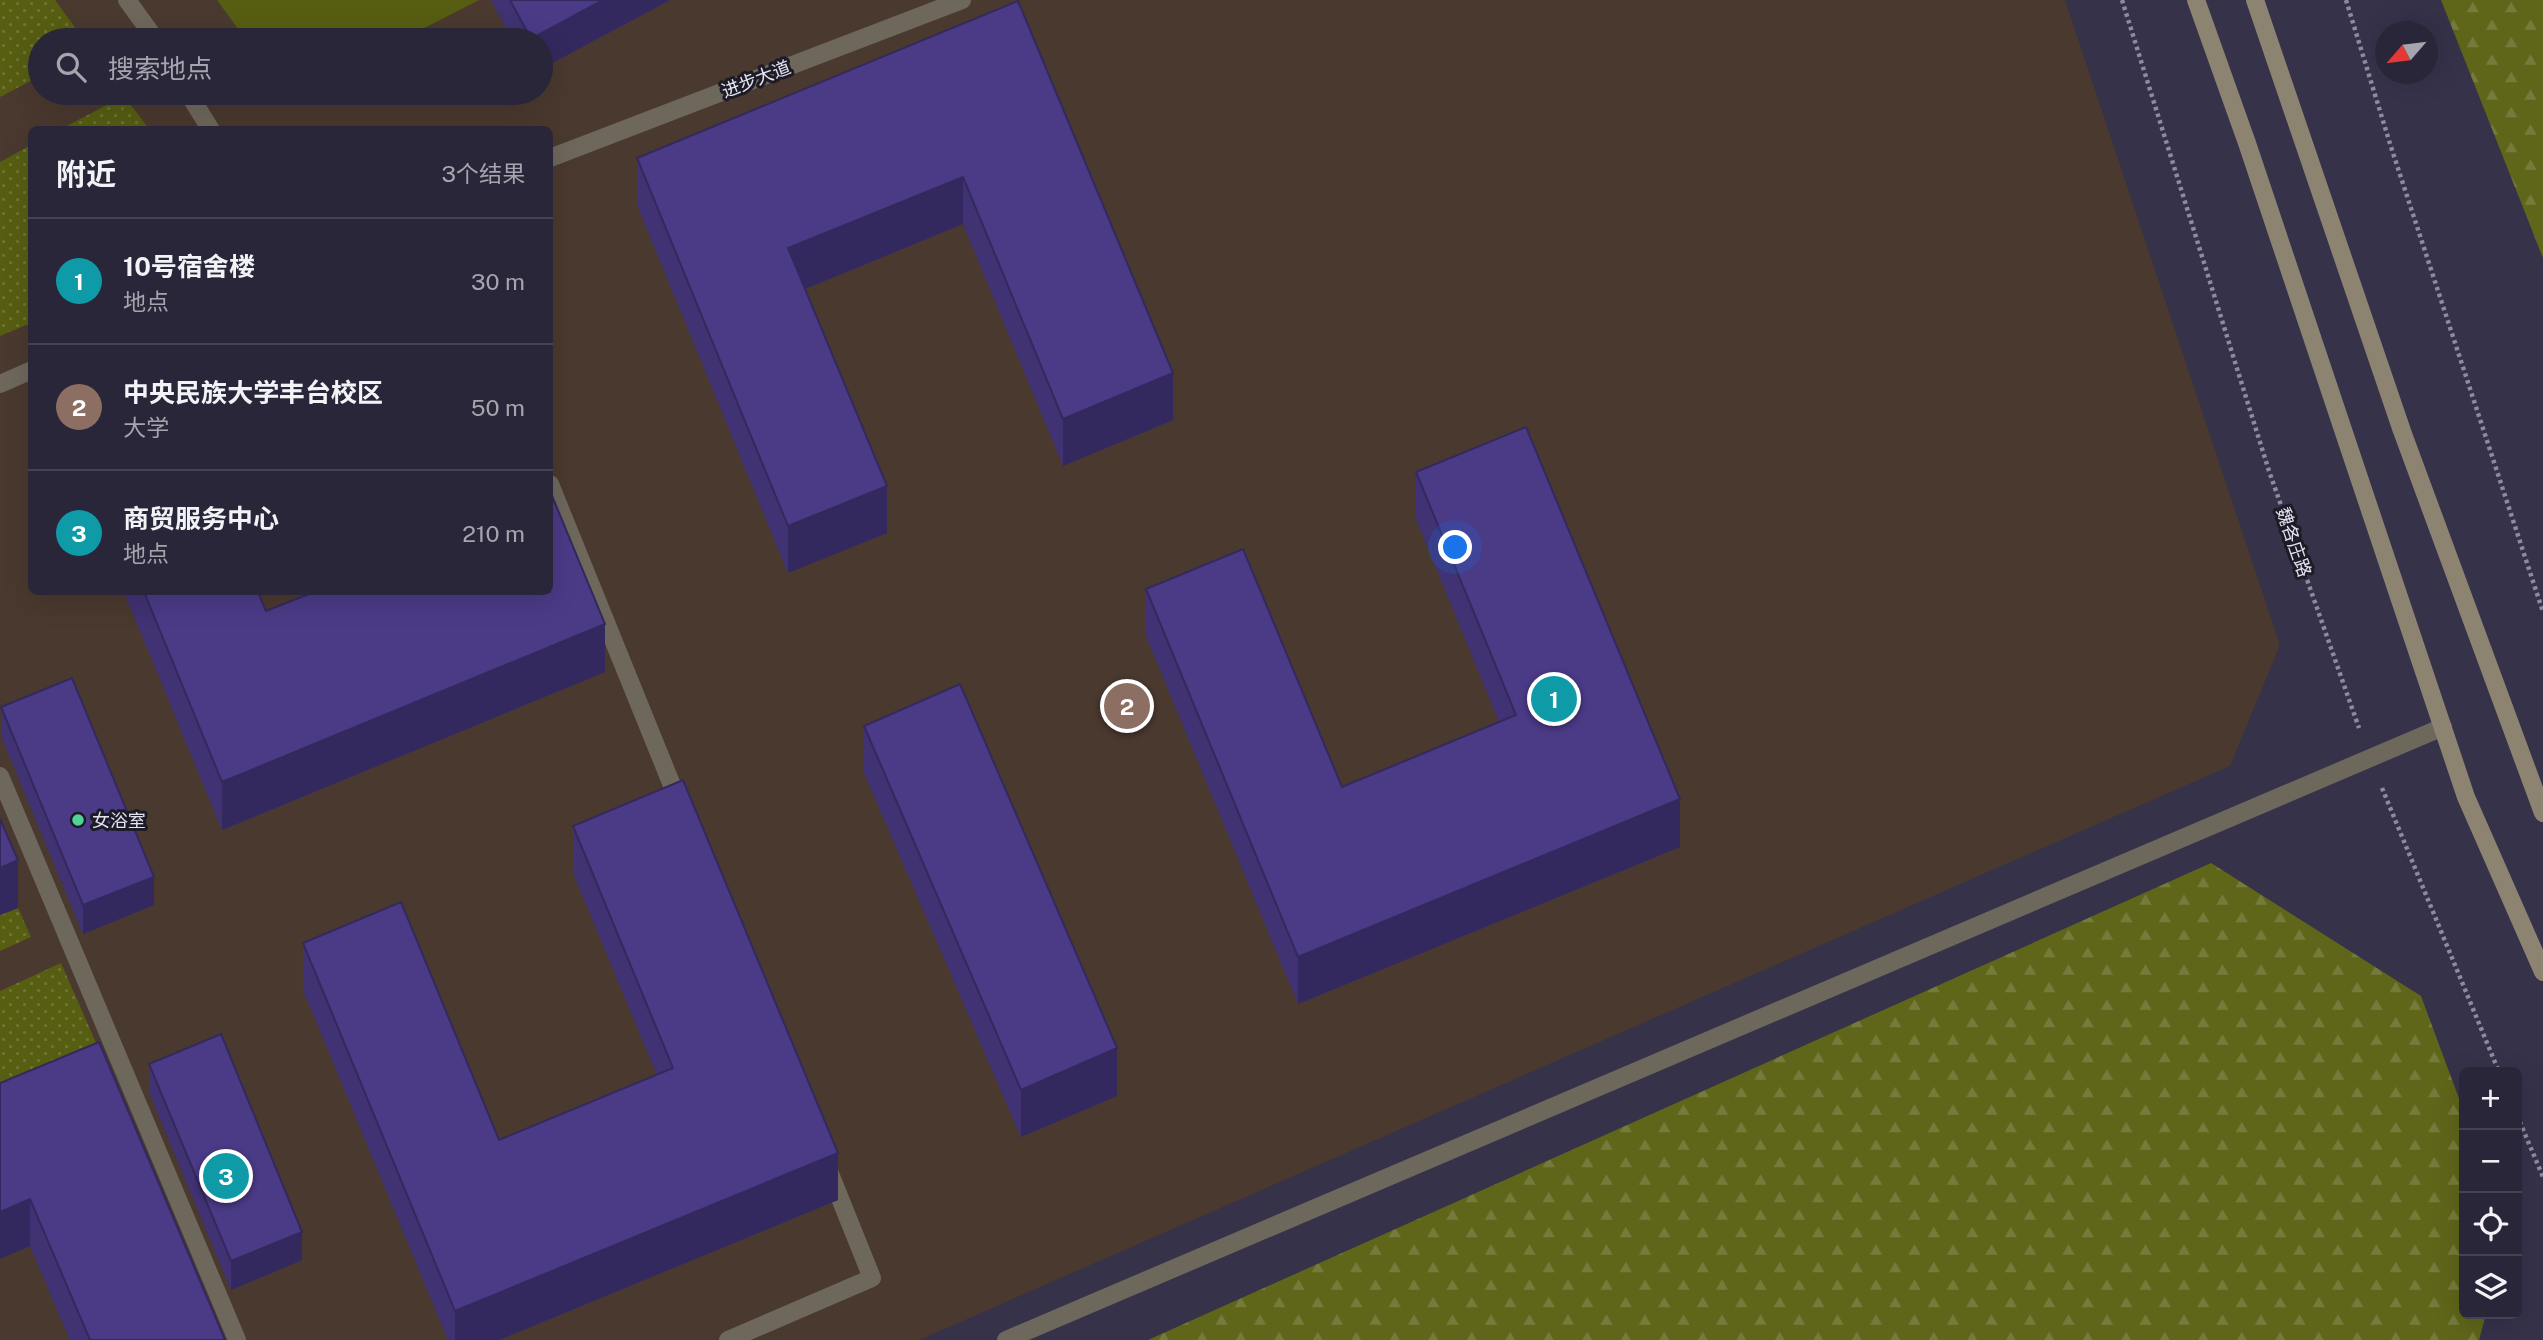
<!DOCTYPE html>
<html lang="zh">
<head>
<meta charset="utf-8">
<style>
  :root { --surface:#282638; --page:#343243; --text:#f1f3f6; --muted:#a5a5ae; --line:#444353; --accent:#d93025 }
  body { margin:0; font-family:"Public Sans","Noto Sans SC",sans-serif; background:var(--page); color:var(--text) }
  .controls { position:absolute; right:21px; bottom:21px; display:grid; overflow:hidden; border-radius:10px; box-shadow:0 7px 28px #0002 }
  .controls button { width:63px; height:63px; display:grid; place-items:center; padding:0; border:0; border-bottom:2px solid var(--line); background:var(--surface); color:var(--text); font:35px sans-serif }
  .compass { position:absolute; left:2375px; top:21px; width:63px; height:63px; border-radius:50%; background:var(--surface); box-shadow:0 7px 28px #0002; rotate:242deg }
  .you { position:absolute; left:1456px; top:548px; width:24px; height:24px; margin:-18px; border:5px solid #fff; border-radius:50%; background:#1a73e8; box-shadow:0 0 0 10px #1a73e833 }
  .badge { display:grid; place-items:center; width:46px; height:46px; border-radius:50%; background:var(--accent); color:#fff; font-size:23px; font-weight:700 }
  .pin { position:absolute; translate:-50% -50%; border:4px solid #fff; box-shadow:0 2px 7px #0006 }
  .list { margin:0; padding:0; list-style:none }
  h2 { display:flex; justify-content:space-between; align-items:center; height:91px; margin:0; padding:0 28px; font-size:30px }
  h2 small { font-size:23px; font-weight:400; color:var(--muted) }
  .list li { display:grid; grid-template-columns:46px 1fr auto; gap:21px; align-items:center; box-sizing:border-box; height:126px; padding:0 28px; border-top:2px solid var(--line) }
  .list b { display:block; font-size:26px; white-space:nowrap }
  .list p { margin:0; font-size:23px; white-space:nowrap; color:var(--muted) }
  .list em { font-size:23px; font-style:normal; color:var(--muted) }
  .icon { flex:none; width:38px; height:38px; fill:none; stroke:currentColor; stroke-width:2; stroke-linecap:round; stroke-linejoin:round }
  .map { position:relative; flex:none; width:2543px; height:1340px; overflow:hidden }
  .search { position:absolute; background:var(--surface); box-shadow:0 7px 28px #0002; left:28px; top:28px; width:525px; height:77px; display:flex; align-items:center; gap:18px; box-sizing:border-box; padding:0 24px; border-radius:38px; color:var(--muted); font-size:26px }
  .panel { position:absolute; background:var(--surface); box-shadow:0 7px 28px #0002; left:28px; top:126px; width:525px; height:469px; border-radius:10px }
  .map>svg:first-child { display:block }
  .education { fill:#4a392f; fill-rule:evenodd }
  .green { fill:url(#green-dots) }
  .forest { fill:url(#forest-firs) }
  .pitch { fill:#575e12 }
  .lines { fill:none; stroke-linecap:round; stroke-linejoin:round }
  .path { stroke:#8d8b9f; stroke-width:4.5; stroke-dasharray:3.5 3.5; stroke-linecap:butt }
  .lane { stroke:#6e675c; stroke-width:18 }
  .street { stroke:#6e675c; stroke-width:18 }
  .secondary { stroke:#8d8371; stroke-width:18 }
  .wall { fill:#403273 }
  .shaded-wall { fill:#34295e }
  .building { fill:#4b3a86; stroke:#34295e; stroke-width:2 }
  .poi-dot { fill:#4fd399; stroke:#1d1b26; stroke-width:2.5 }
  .labels { text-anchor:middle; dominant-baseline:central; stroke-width:6; stroke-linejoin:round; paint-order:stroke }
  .street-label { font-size:18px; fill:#e4e3f3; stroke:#1d1b26 }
  .poi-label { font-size:18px; fill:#e4e3f3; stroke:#1d1b26; text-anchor:start }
</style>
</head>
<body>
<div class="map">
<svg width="2543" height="1340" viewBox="0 0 2543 1340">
  <defs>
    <pattern id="green-dots" width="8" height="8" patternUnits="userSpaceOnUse" patternTransform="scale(1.75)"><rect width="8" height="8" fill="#575e12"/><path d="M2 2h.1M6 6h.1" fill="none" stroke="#6f7535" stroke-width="1.8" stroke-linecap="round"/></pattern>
    <pattern id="forest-firs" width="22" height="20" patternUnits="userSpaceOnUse" patternTransform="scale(1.75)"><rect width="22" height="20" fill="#5f6519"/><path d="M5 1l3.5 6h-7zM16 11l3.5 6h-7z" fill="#767b3b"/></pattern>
  </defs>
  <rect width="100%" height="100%" fill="#35324a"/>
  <path class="education" d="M0,0H2065L2280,645L2230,766L919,1340H0ZM40,40H541V93H40ZM32,130H550V592H32Z"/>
  <g class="green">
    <polygon points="0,0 55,0 84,40 40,40 40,76 0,97"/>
    <polygon points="124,96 149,129 61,129"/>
    <polygon points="31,145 31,323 0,336 0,162"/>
    <polygon points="18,908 31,937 0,951 0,915"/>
    <polygon points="61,963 104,1061 0,1103 0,991"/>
  </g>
  <g class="forest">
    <polygon points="2441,0 2543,0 2543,258"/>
    <polygon points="2211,863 2421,996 2464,1112 2464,1314 2486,1314 2479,1340 1148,1340"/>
  </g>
  <polygon class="pitch" points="217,0 479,0 401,40 246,40"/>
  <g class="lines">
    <g class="path">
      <polyline points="2122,0 2269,471 2359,728"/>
      <polyline points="2346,0 2391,147 2543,612"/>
      <polyline points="2382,788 2499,1072"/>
      <polyline points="2517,1115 2543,1177"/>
    </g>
    <g class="lane">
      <polyline points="550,484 680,805"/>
      <polyline points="0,776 237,1340"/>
      <polyline points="728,1340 872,1278 829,1171"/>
    </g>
    <g class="street">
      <polyline points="127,0 156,40"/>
      <polyline points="188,93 211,130"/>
      <polyline points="550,158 962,0"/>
      <polyline points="0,384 32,370"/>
      <polyline points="1006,1340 2443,727"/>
    </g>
    <g class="secondary">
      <polyline points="2196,0 2247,143 2466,797 2543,972"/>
      <polyline points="2255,0 2402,431 2543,813"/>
    </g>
  </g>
  <g class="wall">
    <polygon points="491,0 670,0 541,69 541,40 512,40"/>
    <polygon points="1018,1 1173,420 1063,466 963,224 805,289 887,533 788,573 637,205 637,158"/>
    <polygon points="1416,472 1680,847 1298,1004 1146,636 1146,589 1342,787 1499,722 1416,519"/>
    <polygon points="124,592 258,592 266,611 605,672 222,830"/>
    <polygon points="1,707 154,905 83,934 1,736"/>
    <polygon points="864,726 1117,1096 1021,1137 864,773"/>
    <polygon points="573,826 838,1200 499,1340 448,1340 303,990 303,943 499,1140 657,1075 573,873"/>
    <polygon points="149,1064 302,1260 231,1290 149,1092"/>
    <polygon points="0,1083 225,1340 70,1340 30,1246"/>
  </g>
  <g class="shaded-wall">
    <polygon points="603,0 670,0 541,69 541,40 531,40 531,39"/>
    <polygon points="963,177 963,224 788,296 788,248"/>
    <polygon points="1173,373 1173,420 1063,466 1063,419"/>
    <polygon points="887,486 887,533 788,573 788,526"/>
    <polygon points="605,624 605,672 222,830 222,782"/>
    <polygon points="1680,799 1680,847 1298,1004 1298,957"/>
    <polygon points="18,860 18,908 0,915 0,868"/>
    <polygon points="154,877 154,905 83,934 83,905"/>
    <polygon points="1117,1048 1117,1096 1021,1137 1021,1090"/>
    <polygon points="838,1153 838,1200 499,1340 455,1340 455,1311"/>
    <polygon points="30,1199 30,1246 0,1259 0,1212"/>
    <polygon points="302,1232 302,1260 231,1290 231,1261"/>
  </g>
  <g class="building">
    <polygon points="510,0 603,0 531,39"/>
    <polygon points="1018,1 1173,373 1063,419 963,177 788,248 887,486 788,526 637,158"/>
    <polygon points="1526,427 1680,799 1298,957 1146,589 1243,549 1342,787 1516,715 1416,472"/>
    <polygon points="550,491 605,624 222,782 144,592 258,592 266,611 314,592 550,592"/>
    <polygon points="72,678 154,877 83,905 1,707"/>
    <polygon points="960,684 1117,1048 1021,1090 864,726"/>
    <polygon points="683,780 838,1153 455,1311 303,943 401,902 499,1140 673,1068 573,826"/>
    <polygon points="0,819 18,860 0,868"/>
    <polygon points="221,1034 302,1232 231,1261 149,1064"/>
    <polygon points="99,1042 225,1340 90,1340 30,1199 0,1212 0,1083"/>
  </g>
  <circle class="poi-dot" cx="78" cy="820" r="7"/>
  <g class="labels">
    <g class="street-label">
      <text transform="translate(756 79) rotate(-21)">进步大道</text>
      <text transform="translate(2294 542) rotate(71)">魏各庄路</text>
    </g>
    <g class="poi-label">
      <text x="92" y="820">女浴室</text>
    </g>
  </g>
</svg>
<div class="controls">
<button>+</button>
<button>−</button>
<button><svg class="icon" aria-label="locate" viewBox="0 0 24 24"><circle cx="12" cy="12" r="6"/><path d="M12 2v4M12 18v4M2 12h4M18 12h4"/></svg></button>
<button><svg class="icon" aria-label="layers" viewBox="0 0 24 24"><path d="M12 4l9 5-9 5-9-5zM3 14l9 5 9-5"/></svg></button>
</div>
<svg class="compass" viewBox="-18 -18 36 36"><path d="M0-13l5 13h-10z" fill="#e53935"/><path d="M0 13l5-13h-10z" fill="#a5a5ae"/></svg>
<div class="you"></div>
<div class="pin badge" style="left:1554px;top:699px;background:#0f9aa8">1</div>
<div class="pin badge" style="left:1127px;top:706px;background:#8d6e63">2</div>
<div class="pin badge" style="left:226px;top:1176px;background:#0f9aa8">3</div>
<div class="search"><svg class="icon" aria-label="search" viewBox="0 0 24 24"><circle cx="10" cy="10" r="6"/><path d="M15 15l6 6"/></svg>搜索地点</div>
<section class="panel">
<h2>附近<small>3个结果</small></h2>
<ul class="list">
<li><span class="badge" style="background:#0f9aa8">1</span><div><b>10号宿舍楼</b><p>地点</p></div><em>30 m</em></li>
<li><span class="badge" style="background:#8d6e63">2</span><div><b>中央民族大学丰台校区</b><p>大学</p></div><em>50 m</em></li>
<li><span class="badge" style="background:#0f9aa8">3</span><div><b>商贸服务中心</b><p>地点</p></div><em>210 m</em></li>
</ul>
</section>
</div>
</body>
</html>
